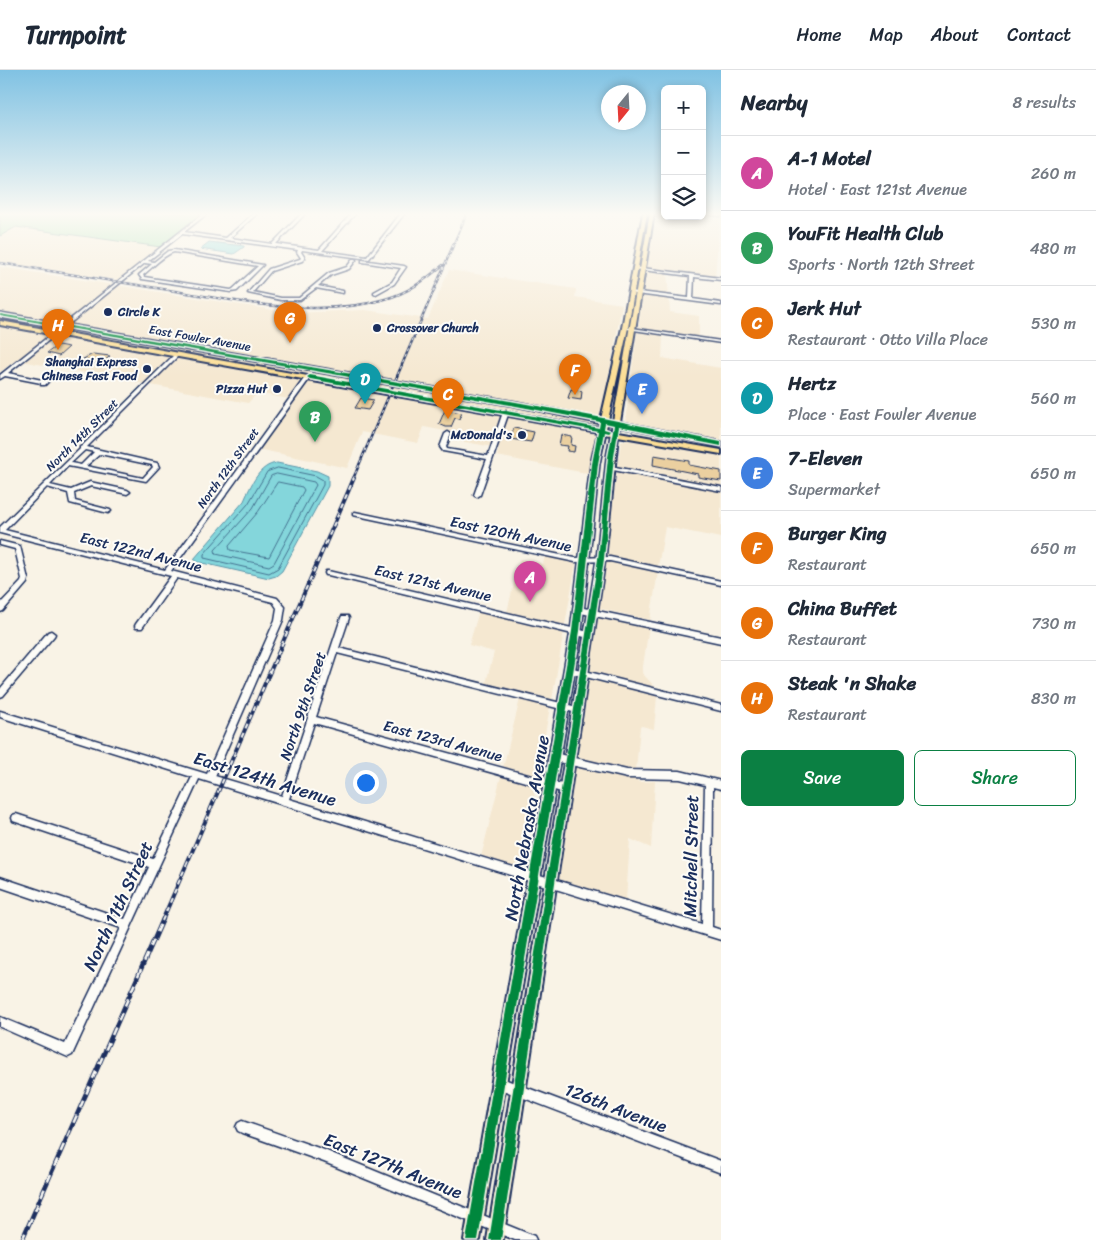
<!DOCTYPE html>
<html lang="en">
<head>
<meta charset="utf-8">
<style>
  :root { --surface:#fff; --page:#f6f6f7; --text:#1f2937; --muted:#747a83; --line:#e0e1e3; --accent:#0b8043 }
  body { margin:0; font-family:Sriracha,sans-serif; background:var(--page); color:var(--text) }
  .controls { position:absolute; right:15px; top:15px; display:grid; overflow:hidden; border-radius:8px; box-shadow:0 2px 8px #0003 }
  .controls button { width:45px; height:45px; display:grid; place-items:center; padding:0; border:0; border-bottom:1px solid var(--line); background:var(--surface); color:var(--text); font:25px sans-serif }
  .compass { position:absolute; left:601px; top:15px; width:45px; height:45px; border-radius:50%; background:var(--surface); box-shadow:0 2px 8px #0003; rotate:198deg }
  .you { position:absolute; left:365px; top:712px; width:18px; height:18px; margin:-12px; border:4px solid #fff; border-radius:50%; background:#1a73e8; box-shadow:0 0 0 8px #1a73e833 }
  .badge { display:grid; place-items:center; width:32px; height:32px; border-radius:50%; background:var(--accent); color:#fff; font-size:16px; font-weight:700 }
  .pin { position:absolute; translate:-50% -41px; filter:drop-shadow(0 1px 2px #0008) }
  .pin::after { content:''; position:absolute; top:26px; width:18px; height:15px; background:inherit; clip-path:polygon(0 0,100% 0,50% 100%) }
  .list { margin:0; padding:0; list-style:none }
  h2 { display:flex; justify-content:space-between; align-items:center; height:65px; margin:0; padding:0 20px; font-size:21px }
  h2 small { font-size:16px; font-weight:400; color:var(--muted) }
  .list li { display:grid; grid-template-columns:32px 1fr auto; gap:15px; align-items:center; box-sizing:border-box; height:75px; padding:0 20px; border-top:1px solid var(--line) }
  .list b { display:block; font-size:19px; white-space:nowrap }
  .list p { margin:0; font-size:16px; white-space:nowrap; color:var(--muted) }
  .list em { font-size:16px; font-style:normal; color:var(--muted) }
  .actions { display:flex; gap:10px; padding:15px 20px }
  .actions a { flex:1; padding:11px 0; border:1px solid var(--accent); border-radius:8px; text-align:center; font-size:18px; color:var(--accent) }
  .actions .main { background:var(--accent); color:#fff }
  .icon { flex:none; width:28px; height:28px; fill:none; stroke:currentColor; stroke-width:2; stroke-linecap:round; stroke-linejoin:round }
  .map { position:relative; flex:none; width:721px; height:1170px; overflow:hidden }
  header { display:flex; align-items:center; gap:30px; box-sizing:border-box; height:70px; padding:0 25px; background:var(--surface); border-bottom:1px solid var(--line) }
  header strong { font-size:24px }
  nav { display:flex; gap:28px; margin-inline-start:auto; font-size:18px }
  main { display:flex }
  aside { flex:1; background:var(--surface) }
  .map>svg:first-child { display:block }
  .built { fill:#f5e8d1 }
  .green { fill:#9adeaa; stroke:#5a8684 }
  .water { fill:#84d6db; stroke:#5a93a9 }
  .lines { fill:none; stroke-linecap:round; stroke-linejoin:round }
  .shore { stroke:#457290; stroke-width:1 }
  .building { fill:#ebd0a0; stroke:#1b2f5e }
  .minor-casing { stroke:#1b2f5e; stroke-width:3 }
  .major-casing { stroke:#1b2f5e; stroke-width:4 }
  .minor { fill:#fdfcf7; fill-rule:evenodd }
  .major { fill:#fcde96; fill-rule:evenodd }
  .rail-far2-casing { stroke:#1b2f5e; stroke-width:2.5 }
  .rail-far1-casing { stroke:#1b2f5e; stroke-width:4 }
  .rail-casing { stroke:#1b2f5e; stroke-width:4.5 }
  .rail-far2 { stroke:#fdfcf7; stroke-width:1; stroke-dasharray:3; stroke-linecap:butt }
  .rail-far1 { stroke:#fdfcf7; stroke-width:2; stroke-dasharray:5; stroke-linecap:butt }
  .rail { stroke:#fdfcf7; stroke-width:2.5; stroke-dasharray:8; stroke-linecap:butt }
  .cycleway-casing { stroke:#fdfcf7; stroke-width:3 }
  .cycleway { fill:#00873e; fill-rule:evenodd }
  .poi-dot { fill:#1b2f5e; stroke:#fdfcf7; stroke-width:2 }
  .labels { text-anchor:middle; dominant-baseline:central; stroke-width:4; stroke-linejoin:round; paint-order:stroke }
  .far-poi-label { font-size:12px; font-weight:bold; fill:#1b2f5e; stroke:#fdfcf7; text-anchor:end }
  .far-street-label { font-size:12px; fill:#1b2f5e; stroke:#fdfcf7 }
  .street-label { font-size:15px; fill:#1b2f5e; stroke:#fdfcf7 }
  .near-street-label { font-size:18px; fill:#1b2f5e; stroke:#fdfcf7 }
</style>
</head>
<body>
<header>
<strong>Turnpoint</strong>
<nav><a>Home</a><a>Map</a><a>About</a><a>Contact</a></nav>
</header>
<main>
<div class="map">
<svg width="721" height="1170" viewBox="0 0 721 1170">
  <rect width="100%" height="100%" fill="#f9f3e6"/>
  <filter id="ink" filterUnits="userSpaceOnUse"><feTurbulence type="fractalNoise" baseFrequency=".02" numOctaves="2"/><feDisplacementMap in="SourceGraphic" scale="10" xChannelSelector="R" yChannelSelector="G"/><feConvolveMatrix kernelMatrix="1 2 1 2 8 2 1 2 1" color-interpolation-filters="sRGB"/></filter>
  <g filter="url(#ink)">
    <g class="built">
      <polygon points="655,143 665,143 665,146 702,146 702,143 720,145 715,208 646,199"/>
      <polygon points="15,157 159,177 118,210 0,192 0,166"/>
      <polygon points="0,197 293,243 365,240 428,249 449,200 576,219 575,227 622,234 591,404 497,386 499,378 454,370 456,363 424,357 418,373 362,362 347,398 258,379 294,330 257,323 248,333 16,290 0,302"/>
      <polygon points="646,200 667,203 669,226 643,223"/>
      <polygon points="642,225 669,228 670,242 699,246 699,268 638,259"/>
      <polygon points="637,262 663,265 662,288 721,298 721,372 625,353"/>
      <polygon points="632,369 721,384 721,417 617,398 621,372"/>
      <polygon points="617,401 721,420 721,468 665,457 658,497 605,486"/>
      <polygon points="545,486 576,493 565,555 507,542 520,489 543,494"/>
      <polygon points="604,491 658,502 650,550 597,538"/>
      <polygon points="479,541 564,561 552,630 486,613 494,582 469,575"/>
      <polygon points="596,544 649,556 642,603 657,619 587,601"/>
      <polygon points="586,608 657,626 654,659 642,656 640,657 636,700 602,696 574,688"/>
      <polygon points="520,629 550,637 537,707 503,698"/>
      <polygon points="573,696 602,704 635,708 639,712 655,711 651,778 630,769 626,831 556,810"/>
      <polygon points="501,706 536,715 521,799 481,787"/>
    </g>
    <polygon class="green" points="0,143 204,143 161,177 16,157 0,166"/>
    <g class="water">
      <polygon points="209,172 244,176 244,177 234,184 200,179"/>
      <path d="M277,393L317,401L328,406V416L282,501L276,506L269,508L198,492L194,489L244,431C251,415 259,395 277,393Z"/>
    </g>
    <g class="lines">
      <g class="shore">
        <polygon points="278,398 316,406 323,410 323,415 278,498 269,503 204,488 204,484 248,434 267,402"/>
        <polygon points="277,404 314,412 316,415 274,493 269,496 216,484 215,480 253,438 271,406"/>
        <polygon points="278,412 302,417 304,420 269,487 230,480 229,476 258,442"/>
      </g>
    </g>
    <g class="building">
      <polygon points="58,275 69,277 59,286 47,283"/>
      <polygon points="93,284 110,286 100,295 83,289"/>
      <polygon points="571,319 582,321 581,330 568,328"/>
      <polygon points="361,328 374,330 368,340 355,338"/>
      <polygon points="445,340 462,343 459,349 455,348 451,357 446,357 439,354"/>
      <polygon points="514,358 534,362 531,372 510,369"/>
      <polygon points="561,365 572,367 571,375 575,376 574,382 567,381 568,376 559,375"/>
      <polygon points="654,385 689,391 689,395 721,401 721,411 698,407 698,404 653,395"/>
    </g>
    <g class="lines">
      <defs>
        <g id="minor">
          <path d="M204,143H208L184,162L226,168L254,143H258L230,168L272,174L302,143H306L276,174L319,180L352,143H356L322,181L367,187L401,143H405L369,189L302,180L301,182L305,188L302,191L271,201L253,222L281,228H299L329,203L347,197L353,189H355L356,190L349,199L331,205L318,216L343,221V223L316,218L300,230H281L248,223L269,199L300,189L301,188L297,182L298,180L182,164L148,191L154,192L168,181L174,180L263,195L237,221L231,222L142,209L139,205L152,194L145,193L8,303L47,311L48,312L45,315H41V313L5,306L0,309V305ZM174,182L258,196L233,219L231,220L144,207L143,205C152,198 163,185 174,182Z"/>
          <polygon points="703,143 721,144 721,146 705,144"/>
          <polygon points="362,190 404,196 406,197 394,214 376,224 374,223 374,222 392,212 401,198 363,192 362,192"/>
          <polygon points="634,197 721,208 721,210 694,207 693,229 721,233 721,235 629,223 629,221 631,221 689,228 690,206 635,199 634,199"/>
          <polygon points="625,257 721,271 721,273 627,259 625,258"/>
          <path d="M176,283L180,284L87,377L157,393L159,397L146,411L68,396L50,415L71,420L90,412L127,420L130,422L127,424L91,416L74,423L75,431L110,440L111,441L108,443L70,433L68,423L47,417L5,460L165,500L306,306H310V308L171,501L277,528L285,537L283,550L215,706L282,726L341,548L342,546H348L349,548L339,578L577,637L580,638L581,640L580,642L577,643L337,583L316,647L565,715L568,716L569,719L568,722L565,723L314,653L289,729L702,854L705,715L680,709L627,708L554,691L551,690L550,687L551,684L554,683L627,700L680,701L721,711V719L713,717L712,857L721,860V870L199,709L72,985L68,987L0,957V947L65,974L121,858L0,817V807L125,849L149,797L16,752L13,751L12,748L13,745L16,744L153,789L192,707L0,647V641L207,704L275,550L277,538L273,532L177,508L142,558H136L135,556L136,554L171,506L0,463V457L80,379V377L82,376ZM85,380L94,382L81,395L71,393ZM100,384L152,395L153,397L143,408L86,396Z"/>
          <polygon points="506,340 509,342 480,425 477,427 475,426 474,425 487,389 443,381 440,377 445,364 448,362 451,364 446,377 447,379 488,386 503,342"/>
          <polygon points="610,396 721,417 721,421 608,399 607,398"/>
          <polygon points="355,442 575,488 610,487 721,511 721,515 610,491 575,492 353,445 353,443"/>
          <polygon points="0,471 20,476 28,509 27,513 3,541 0,542 0,534 21,512 22,509 15,479 0,475"/>
          <polygon points="326,501 328,501 589,562 593,565 589,568 328,505 326,505 325,503"/>
          <polygon points="579,537 721,567 721,573 576,542 575,540"/>
          <polygon points="51,561 55,564 54,566 3,626 0,627 0,619 48,562"/>
          <polygon points="569,597 721,635 721,641 566,602 565,600 566,598"/>
          <polygon points="499,1007 721,1091 721,1103 495,1017 493,1013 495,1009"/>
          <polygon points="242,1051 324,1080 534,1166 536,1170 515,1170 324,1092 242,1063 238,1061 236,1057 238,1053"/>
        </g>
        <path id="major" d="M643,143H647L628,258L608,350L613,351L650,143H654L620,352L721,372V376L620,356L619,362L721,380V384L618,366L605,489L503,1170H487L597,489L607,387L611,365L605,364L599,394L581,561L480,1170H464L571,561L591,394L598,362L0,255V251L599,358L600,353L516,336L0,247V243L516,332L601,349L622,258ZM607,354L613,355L612,360L606,359Z"/>
      </defs>
      <use href="#minor" class="minor-casing"/>
      <use href="#major" class="major-casing"/>
      <use href="#minor" class="minor"/>
      <use href="#major" class="major"/>
      <defs>
        <g id="rail-far2">
          <path d="M0,193C56,202 113,211 169,220C236,231 318,249 385,229C408,223 425,210 443,195"/>
          <polyline points="353,409 467,143"/>
        </g>
        <polyline id="rail-far1" points="162,851 354,408"/>
        <polyline id="rail" points="22,1170 163,849"/>
      </defs>
      <use href="#rail-far2" class="rail-far2-casing"/>
      <use href="#rail-far1" class="rail-far1-casing"/>
      <use href="#rail" class="rail-casing"/>
      <use href="#rail-far2" class="rail-far2"/>
      <use href="#rail-far1" class="rail-far1"/>
      <use href="#rail" class="rail"/>
      <defs>
        <polygon id="cycleway" points="0,244 516,332 603,348 721,372 721,376 619,356 614,387 604,489 501,1170 489,1170 598,489 608,387 614,355 605,353 604,359 611,361 608,363 604,362 598,394 580,561 478,1170 466,1170 572,561 592,394 598,361 310,309 307,307 310,305 599,358 600,352 516,336 0,246"/>
      </defs>
      <use href="#cycleway" class="cycleway-casing"/>
      <use href="#cycleway" class="cycleway"/>
    </g>
  </g>
  <linearGradient id="sky" x2="0" y2="1"><stop stop-color="#80c2e3"/><stop offset="0.47" stop-color="#fcfaf4"/><stop offset="1" stop-color="#fcfaf4" stop-opacity="0"/></linearGradient>
  <rect width="721" height="307" fill="url(#sky)"/>
  <g class="poi-dot">
    <circle cx="108" cy="242" r="5"/>
    <circle cx="377" cy="258" r="5"/>
    <circle cx="147" cy="299" r="5"/>
    <circle cx="277" cy="319" r="5"/>
    <circle cx="522" cy="365" r="5"/>
  </g>
  <g class="labels">
    <g class="far-poi-label">
      <text x="118" y="242" text-anchor="start">Circle K</text>
      <text x="387" y="258" text-anchor="start">Crossover Church</text>
      <text x="137" y="292">Shanghai Express<tspan x="137" dy="14">Chinese Fast Food</tspan></text>
      <text x="267" y="319">Pizza Hut</text>
      <text x="512" y="365">McDonald's</text>
    </g>
    <g class="far-street-label">
      <text transform="translate(200 268) rotate(10)">East Fowler Avenue</text>
      <text transform="translate(82 365) rotate(-45)">North 14th Street</text>
      <text transform="translate(228 398) rotate(-54)">North 12th Street</text>
    </g>
    <g class="street-label">
      <text transform="translate(511 464) rotate(12)">East 120th Avenue</text>
      <text transform="translate(141 482) rotate(14)">East 122nd Avenue</text>
      <text transform="translate(433 513) rotate(13)">East 121st Avenue</text>
      <text transform="translate(303 636) rotate(-71)">North 9th Street</text>
      <text transform="translate(443 671) rotate(15)">East 123rd Avenue</text>
    </g>
    <g class="near-street-label">
      <text transform="translate(265 709) rotate(17)">East 124th Avenue</text>
      <text transform="translate(527 758) rotate(-80)">North Nebraska Avenue</text>
      <text transform="translate(691 786) rotate(-89)">Mitchell Street</text>
      <text transform="translate(118 836) rotate(-65)">North 11th Street</text>
      <text transform="translate(616 1038) rotate(21)">126th Avenue</text>
      <text transform="translate(393 1096) rotate(22)">East 127th Avenue</text>
    </g>
  </g>
</svg>
<div class="controls">
<button>+</button>
<button>−</button>
<button><svg class="icon" aria-label="layers" viewBox="0 0 24 24"><path d="M12 4l9 5-9 5-9-5zM3 14l9 5 9-5"/></svg></button>
</div>
<svg class="compass" viewBox="-18 -18 36 36"><path d="M0-13l5 13h-10z" fill="#e53935"/><path d="M0 13l5-13h-10z" fill="#747a83"/></svg>
<div class="you"></div>
<div class="pin badge" style="left:530px;top:532px;background:#d1479c">A</div>
<div class="pin badge" style="left:315px;top:372px;background:#2e9e5b">B</div>
<div class="pin badge" style="left:448px;top:349px;background:#e8710a">C</div>
<div class="pin badge" style="left:365px;top:334px;background:#0f9aa8">D</div>
<div class="pin badge" style="left:642px;top:344px;background:#3f7fe0">E</div>
<div class="pin badge" style="left:575px;top:325px;background:#e8710a">F</div>
<div class="pin badge" style="left:290px;top:273px;background:#e8710a">G</div>
<div class="pin badge" style="left:58px;top:280px;background:#e8710a">H</div>
</div>
<aside>
<h2>Nearby<small>8 results</small></h2>
<ul class="list">
<li><span class="badge" style="background:#d1479c">A</span><div><b>A-1 Motel</b><p>Hotel · East 121st Avenue</p></div><em>260 m</em></li>
<li><span class="badge" style="background:#2e9e5b">B</span><div><b>YouFit Health Club</b><p>Sports · North 12th Street</p></div><em>480 m</em></li>
<li><span class="badge" style="background:#e8710a">C</span><div><b>Jerk Hut</b><p>Restaurant · Otto Villa Place</p></div><em>530 m</em></li>
<li><span class="badge" style="background:#0f9aa8">D</span><div><b>Hertz</b><p>Place · East Fowler Avenue</p></div><em>560 m</em></li>
<li><span class="badge" style="background:#3f7fe0">E</span><div><b>7-Eleven</b><p>Supermarket</p></div><em>650 m</em></li>
<li><span class="badge" style="background:#e8710a">F</span><div><b>Burger King</b><p>Restaurant</p></div><em>650 m</em></li>
<li><span class="badge" style="background:#e8710a">G</span><div><b>China Buffet</b><p>Restaurant</p></div><em>730 m</em></li>
<li><span class="badge" style="background:#e8710a">H</span><div><b>Steak 'n Shake</b><p>Restaurant</p></div><em>830 m</em></li>
</ul>
<div class="actions"><a class="main">Save</a><a>Share</a></div>
</aside>
</main>
</body>
</html>
